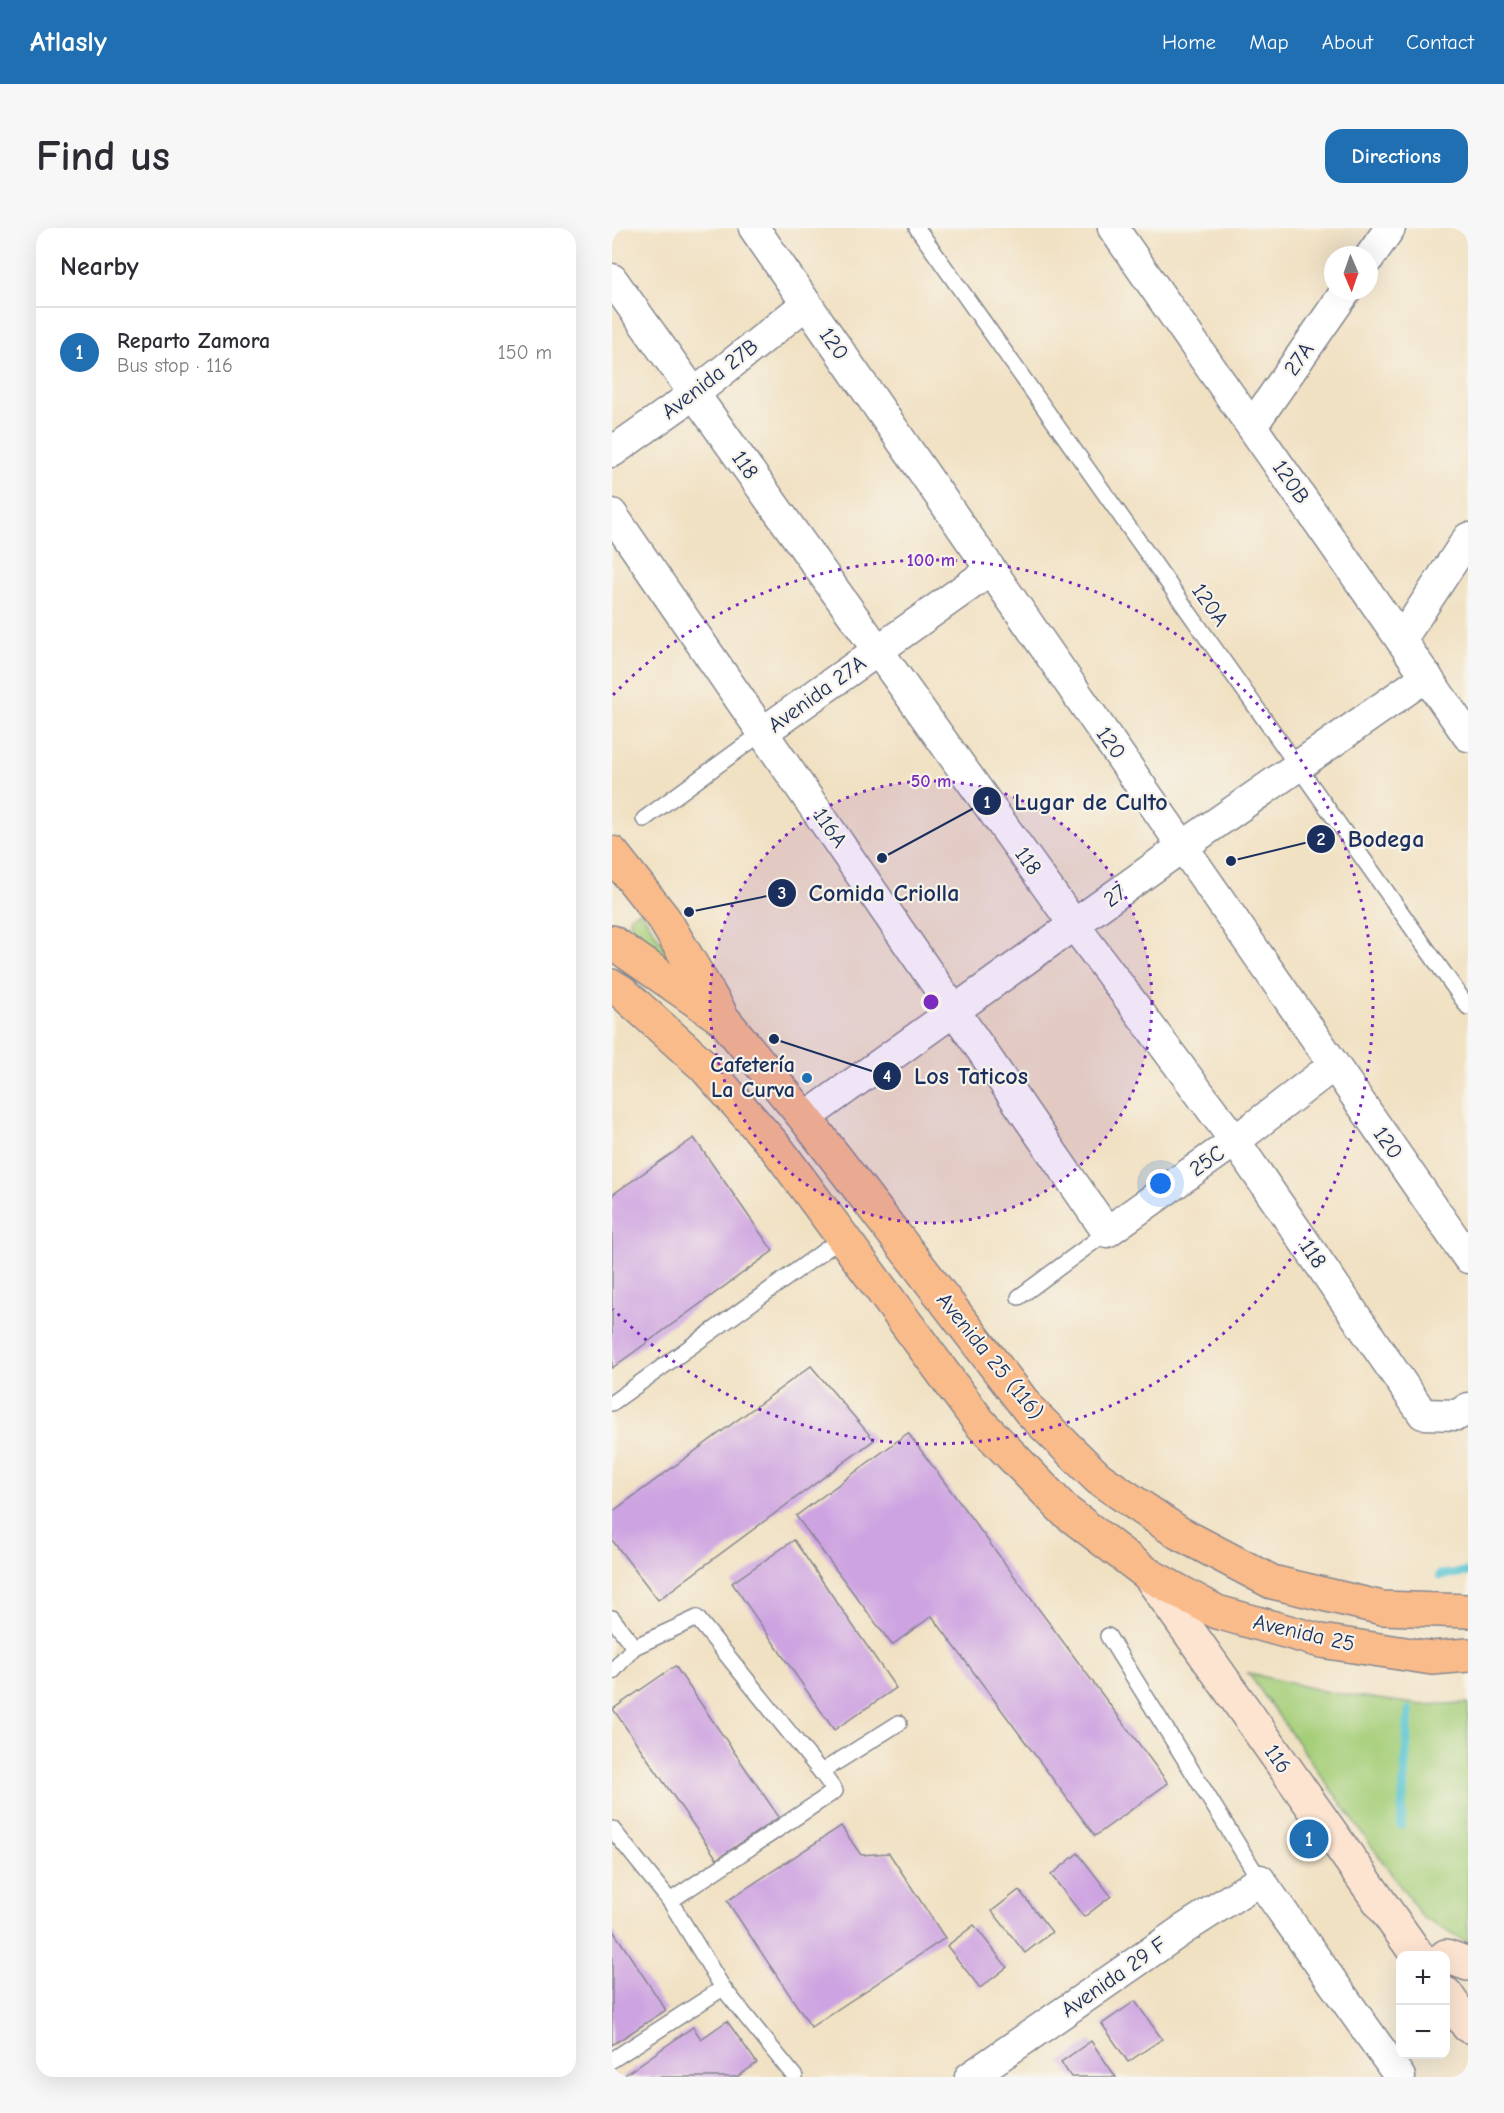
<!DOCTYPE html>
<html lang="en">
<head>
<meta charset="utf-8">
<style>
  :root { --surface:#fff; --page:#f7f7f7; --text:#2b2b33; --muted:#7c7c81; --line:#e1e1e2; --accent:#1f6fb2 }
  body { margin:0; font-family:"Comic Neue",sans-serif; background:var(--page); color:var(--text) }
  .controls { position:absolute; right:18px; bottom:18px; display:grid; overflow:hidden; border-radius:12px; box-shadow:0 6px 24px #0002 }
  .controls button { width:54px; height:54px; display:grid; place-items:center; padding:0; border:0; border-bottom:2px solid var(--line); background:var(--surface); color:var(--text); font:30px sans-serif }
  .compass { position:absolute; left:712px; top:18px; width:54px; height:54px; border-radius:50%; background:var(--surface); box-shadow:0 6px 24px #0002; rotate:178deg }
  .you { position:absolute; left:549px; top:956px; width:21px; height:21px; margin:-15px; border:4px solid #fff; border-radius:50%; background:#1a73e8; box-shadow:0 0 0 9px #1a73e833 }
  .badge { display:grid; place-items:center; width:39px; height:39px; border-radius:50%; background:var(--accent); color:#fff; font-size:20px; font-weight:700 }
  .pin { position:absolute; translate:-50% -50%; border:3px solid #fff; box-shadow:0 2px 6px #0006 }
  .list { margin:0; padding:0; list-style:none }
  h2 { display:flex; justify-content:space-between; align-items:center; height:78px; margin:0; padding:0 24px; font-size:26px }
  h2 small { font-size:20px; font-weight:400; color:var(--muted) }
  .list li { display:grid; grid-template-columns:39px 1fr auto; gap:18px; align-items:center; box-sizing:border-box; height:90px; padding:0 24px; border-top:2px solid var(--line) }
  .list b { display:block; font-size:22px; white-space:nowrap }
  .list p { margin:0; font-size:20px; white-space:nowrap; color:var(--muted) }
  .list em { font-size:20px; font-style:normal; color:var(--muted) }
  .map { position:relative; flex:none; width:856px; height:1849px; overflow:hidden; border-radius:18px }
  header { display:flex; align-items:center; gap:36px; box-sizing:border-box; height:84px; padding:0 30px; background:var(--accent); color:#fff }
  header strong { font-size:28px }
  nav { display:flex; gap:33px; margin-inline-start:auto; font-size:21px }
  .intro { display:flex; align-items:center; justify-content:space-between; box-sizing:border-box; height:144px; padding:0 36px }
  h1 { margin:0; font-size:42px }
  .button { padding:15px 27px; border-radius:18px; background:var(--accent); color:#fff; font-size:21px; font-weight:700 }
  main { display:flex; gap:36px; padding:0 36px }
  aside { flex:1; background:var(--surface); border-radius:18px; box-shadow:0 6px 24px #0002 }
  .map>svg:first-child { display:block }
  .green { fill:#a6cf7a; stroke:#607f6c; stroke-width:1.5 }
  .lines { fill:none; stroke-linecap:round; stroke-linejoin:round }
  .stream { stroke:#5ac6d3; stroke-width:9 }
  .building { fill:#cda3e1 }
  .service-casing { stroke:#868890; stroke-width:18 }
  .minor-casing { stroke:#868890; stroke-width:33 }
  .secondary-casing { stroke:#868890; stroke-width:36 }
  .primary-casing { stroke:#868890; stroke-width:36 }
  .service { stroke:#fff; stroke-width:15 }
  .minor { stroke:#fff; stroke-width:30 }
  .secondary { stroke:#fde4d1; stroke-width:33 }
  .primary { stroke:#fabb8b; stroke-width:33 }
  .ring { fill:none; stroke:#7b2cbf; stroke-width:3; stroke-dasharray:3 6 }
  .poi-dot { fill:#1f6fb2; stroke:#f7f3e8; stroke-width:2 }
  .labels { text-anchor:middle; dominant-baseline:central; stroke-width:4.5; stroke-linejoin:round; paint-order:stroke }
  .street-label { font-size:22px; fill:#1b2f5e; stroke:#f7f3e8 }
  .poi-label { font-size:22px; font-weight:bold; fill:#1b2f5e; stroke:#f7f3e8; text-anchor:end }
  .centre { fill:#7b2cbf; stroke:#f7f3e8; stroke-width:3 }
  .ring-label { font-size:18px; text-anchor:middle; font-weight:bold; fill:#7b2cbf; stroke:#f7f3e8; stroke-width:4.5; stroke-linejoin:round; paint-order:stroke }
  .leader { fill:none; stroke:#1b2f5e; stroke-width:2 }
  .callout-dot { fill:#1b2f5e; stroke:#f7f3e8; stroke-width:2 }
  .mark-label { font-size:18px; text-anchor:middle; font-weight:bold; fill:#fff }
  .callout-label { font-size:24px; text-anchor:middle; font-weight:bold; fill:#1b2f5e; stroke:#f7f3e8; stroke-width:4.5; stroke-linejoin:round; paint-order:stroke }
</style>
</head>
<body>
<header>
<strong>Atlasly</strong>
<nav><a>Home</a><a>Map</a><a>About</a><a>Contact</a></nav>
</header>
<div class="intro"><h1>Find us</h1><a class="button">Directions</a></div>
<main>
<aside>
<h2>Nearby<small></small></h2>
<ul class="list">
<li><span class="badge">1</span><div><b>Reparto Zamora</b><p>Bus stop · 116</p></div><em>150 m</em></li>
</ul>
</aside>
<div class="map">
<svg width="856" height="1849" viewBox="0 0 856 1849">
  <rect width="100%" height="100%" fill="#f7f3e8"/>
  <filter id="ink" filterUnits="userSpaceOnUse"><feTurbulence type="fractalNoise" baseFrequency=".0167" numOctaves="2"/><feDisplacementMap in="SourceGraphic" scale="12" xChannelSelector="R" yChannelSelector="G"/><feConvolveMatrix kernelMatrix="1 2 1 2 8 2 1 2 1" color-interpolation-filters="sRGB"/></filter>
  <filter id="wash" filterUnits="userSpaceOnUse"><feTurbulence type="fractalNoise" baseFrequency=".008" numOctaves="4" result="noise"/><feDisplacementMap in="SourceGraphic" scale="24" xChannelSelector="R" yChannelSelector="G"/><feGaussianBlur stdDeviation="1.35" result="paint"/><feColorMatrix in="noise" values="0 0 0 0 0 0 0 0 0 0 0 0 0 0 0 0 0 1.4 0 .05"/><feComposite in="paint" operator="in"/></filter>
  <g filter="url(#wash)">
    <rect width="100%" height="100%" fill="#f1e1c3"/>
    <g class="green">
      <polygon points="29,683 62,734 19,700 18,688"/>
      <polygon points="636,1445 716,1464 810,1477 856,1475 856,1715 811,1690"/>
    </g>
    <g class="lines">
      <g class="stream">
        <polyline points="828,1347 856,1344"/>
        <polyline points="789,1597 797,1482"/>
      </g>
    </g>
    <g id="blocks">
      <g class="building">
        <polygon points="82,910 161,1023 0,1140 0,967"/>
        <polygon points="199,1138 262,1212 46,1372 0,1312 0,1284"/>
        <polygon points="296,1205 556,1555 483,1608 320,1388 280,1417 184,1288"/>
        <polygon points="182,1312 284,1460 222,1502 120,1355"/>
        <polygon points="63,1438 167,1589 105,1631 1,1481"/>
        <polygon points="229,1598 249,1627 277,1625 333,1710 199,1799 115,1673"/>
        <polygon points="466,1625 499,1668 472,1689 439,1647"/>
        <polygon points="407,1662 440,1704 413,1725 380,1683"/>
        <polygon points="362,1697 395,1739 368,1760 335,1718"/>
        <polygon points="0,1701 54,1782 0,1817"/>
        <polygon points="523,1773 550,1811 516,1834 490,1796"/>
        <polygon points="115,1793 145,1835 125,1849 10,1849 81,1799 89,1811"/>
        <polygon points="479,1813 504,1849 459,1849 449,1834"/>
      </g>
    </g>
  </g>
  <g filter="url(#ink)">
    <use href="#blocks" fill-opacity="0" stroke="#868890" stroke-width="1.5"/>
    <g class="lines">
      <defs>
        <g id="service">
          <polyline points="305,0 856,779"/>
          <polyline points="32,591 151,504"/>
          <polyline points="407,1069 495,1004"/>
          <polyline points="0,1175 230,1010"/>
          <polyline points="0,1390 22,1419 0,1444"/>
          <polyline points="496,1408 648,1652"/>
          <polyline points="22,1419 85,1390 209,1544 287,1495"/>
          <polyline points="0,1601 58,1673 223,1563 209,1544"/>
          <polyline points="111,1760 183,1849"/>
          <polyline points="0,1832 111,1760 58,1673"/>
        </g>
        <g id="minor">
          <polyline points="142,0 856,1030"/>
          <polyline points="501,0 856,508"/>
          <polyline points="757,30 778,0"/>
          <polyline points="0,51 463,698 623,913 811,1186 846,1187 856,1180"/>
          <polyline points="640,198 734,63"/>
          <polyline points="0,224 82,166 194,76"/>
          <polyline points="0,286 495,1004 623,913 722,837"/>
          <polyline points="789,412 856,310"/>
          <polyline points="151,504 379,342"/>
          <polyline points="193,890 570,619 815,448"/>
          <polyline points="358,1849 572,1701 648,1652 788,1849"/>
        </g>
        <g id="secondary">
          <polyline points="537,1347 806,1728"/>
          <polyline points="834,1728 856,1736"/>
          <polyline points="834,1766 856,1798"/>
        </g>
        <g id="primary">
          <polyline points="0,625 52,691 107,783"/>
          <polyline points="0,714 112,792 193,890 418,1183 486,1250 567,1305 660,1354 770,1380 856,1383"/>
          <polyline points="0,758 10,764 93,839 166,922 368,1195 453,1283 537,1347 605,1384 709,1413 820,1430 856,1427"/>
        </g>
      </defs>
      <use href="#service" class="service-casing"/>
      <use href="#minor" class="minor-casing"/>
      <use href="#secondary" class="secondary-casing"/>
      <use href="#primary" class="primary-casing"/>
      <use href="#service" class="service"/>
      <use href="#minor" class="minor"/>
      <use href="#secondary" class="secondary"/>
      <use href="#primary" class="primary"/>
    </g>
  </g>
  <circle cx="319" cy="774" r="221" fill="#7b2cbf" fill-opacity=".12"/>
  <g class="ring">
    <circle cx="319" cy="774" r="221"/>
    <path d="M1 467A442 442 0 1 1 1 1081"/>
  </g>
  <circle class="poi-dot" cx="195" cy="850" r="6"/>
  <g class="labels">
    <g class="street-label">
      <text transform="translate(222 116) rotate(55)">120</text>
      <text transform="translate(687 131) rotate(-55)">27A</text>
      <text transform="translate(98 151) rotate(-38)">Avenida 27B</text>
      <text transform="translate(133 237) rotate(55)">118</text>
      <text transform="translate(679 254) rotate(55)">120B</text>
      <text transform="translate(598 377) rotate(55)">120A</text>
      <text transform="translate(205 466) rotate(-36)">Avenida 27A</text>
      <text transform="translate(499 515) rotate(55)">120</text>
      <text transform="translate(218 600) rotate(55)">116A</text>
      <text transform="translate(416 633) rotate(54)">118</text>
      <text transform="translate(503 668) rotate(-36)">27</text>
      <text transform="translate(776 915) rotate(55)">120</text>
      <text transform="translate(595 933) rotate(-35)">25C</text>
      <text transform="translate(701 1026) rotate(56)">118</text>
      <text transform="translate(378 1128) rotate(51)">Avenida 25 (116)</text>
      <text transform="translate(692 1405) rotate(13)">Avenida 25</text>
      <text transform="translate(666 1531) rotate(55)">116</text>
      <text transform="translate(502 1749) rotate(-35)">Avenida 29 F</text>
    </g>
    <g class="poi-label">
      <text x="183" y="837">Cafetería<tspan x="183" dy="25">La Curva</tspan></text>
    </g>
  </g>
  <circle cx="319" cy="774" r="9" class="centre"/>
  <g class="ring-label">
    <text x="319" y="338">100 m</text>
    <text x="319" y="559">50 m</text>
  </g>
  <path class="leader" d="M270 630L375 573M619 633L709 611M77 684L170 665M162 811L275 848"/>
  <g class="callout-dot">
    <circle cx="270" cy="630" r="6"/>
    <circle cx="619" cy="633" r="6"/>
    <circle cx="77" cy="684" r="6"/>
    <circle cx="162" cy="811" r="6"/>
    <circle cx="375" cy="573" r="15"/>
    <circle cx="709" cy="611" r="15"/>
    <circle cx="170" cy="665" r="15"/>
    <circle cx="275" cy="848" r="15"/>
  </g>
  <g class="mark-label">
    <text x="375" y="580">1</text>
    <text x="709" y="617">2</text>
    <text x="170" y="671">3</text>
    <text x="275" y="854">4</text>
  </g>
  <g class="callout-label">
    <text x="479" y="582">Lugar de Culto</text>
    <text x="774" y="619">Bodega</text>
    <text x="272" y="673">Comida Criolla</text>
    <text x="359" y="856">Los Taticos</text>
  </g>
</svg>
<div class="controls">
<button>+</button>
<button>−</button>
</div>
<svg class="compass" viewBox="-18 -18 36 36"><path d="M0-13l5 13h-10z" fill="#e53935"/><path d="M0 13l5-13h-10z" fill="#7c7c81"/></svg>
<div class="you"></div>
<div class="pin badge" style="left:697px;top:1611px">1</div>
</div>
</main>
</body>
</html>
